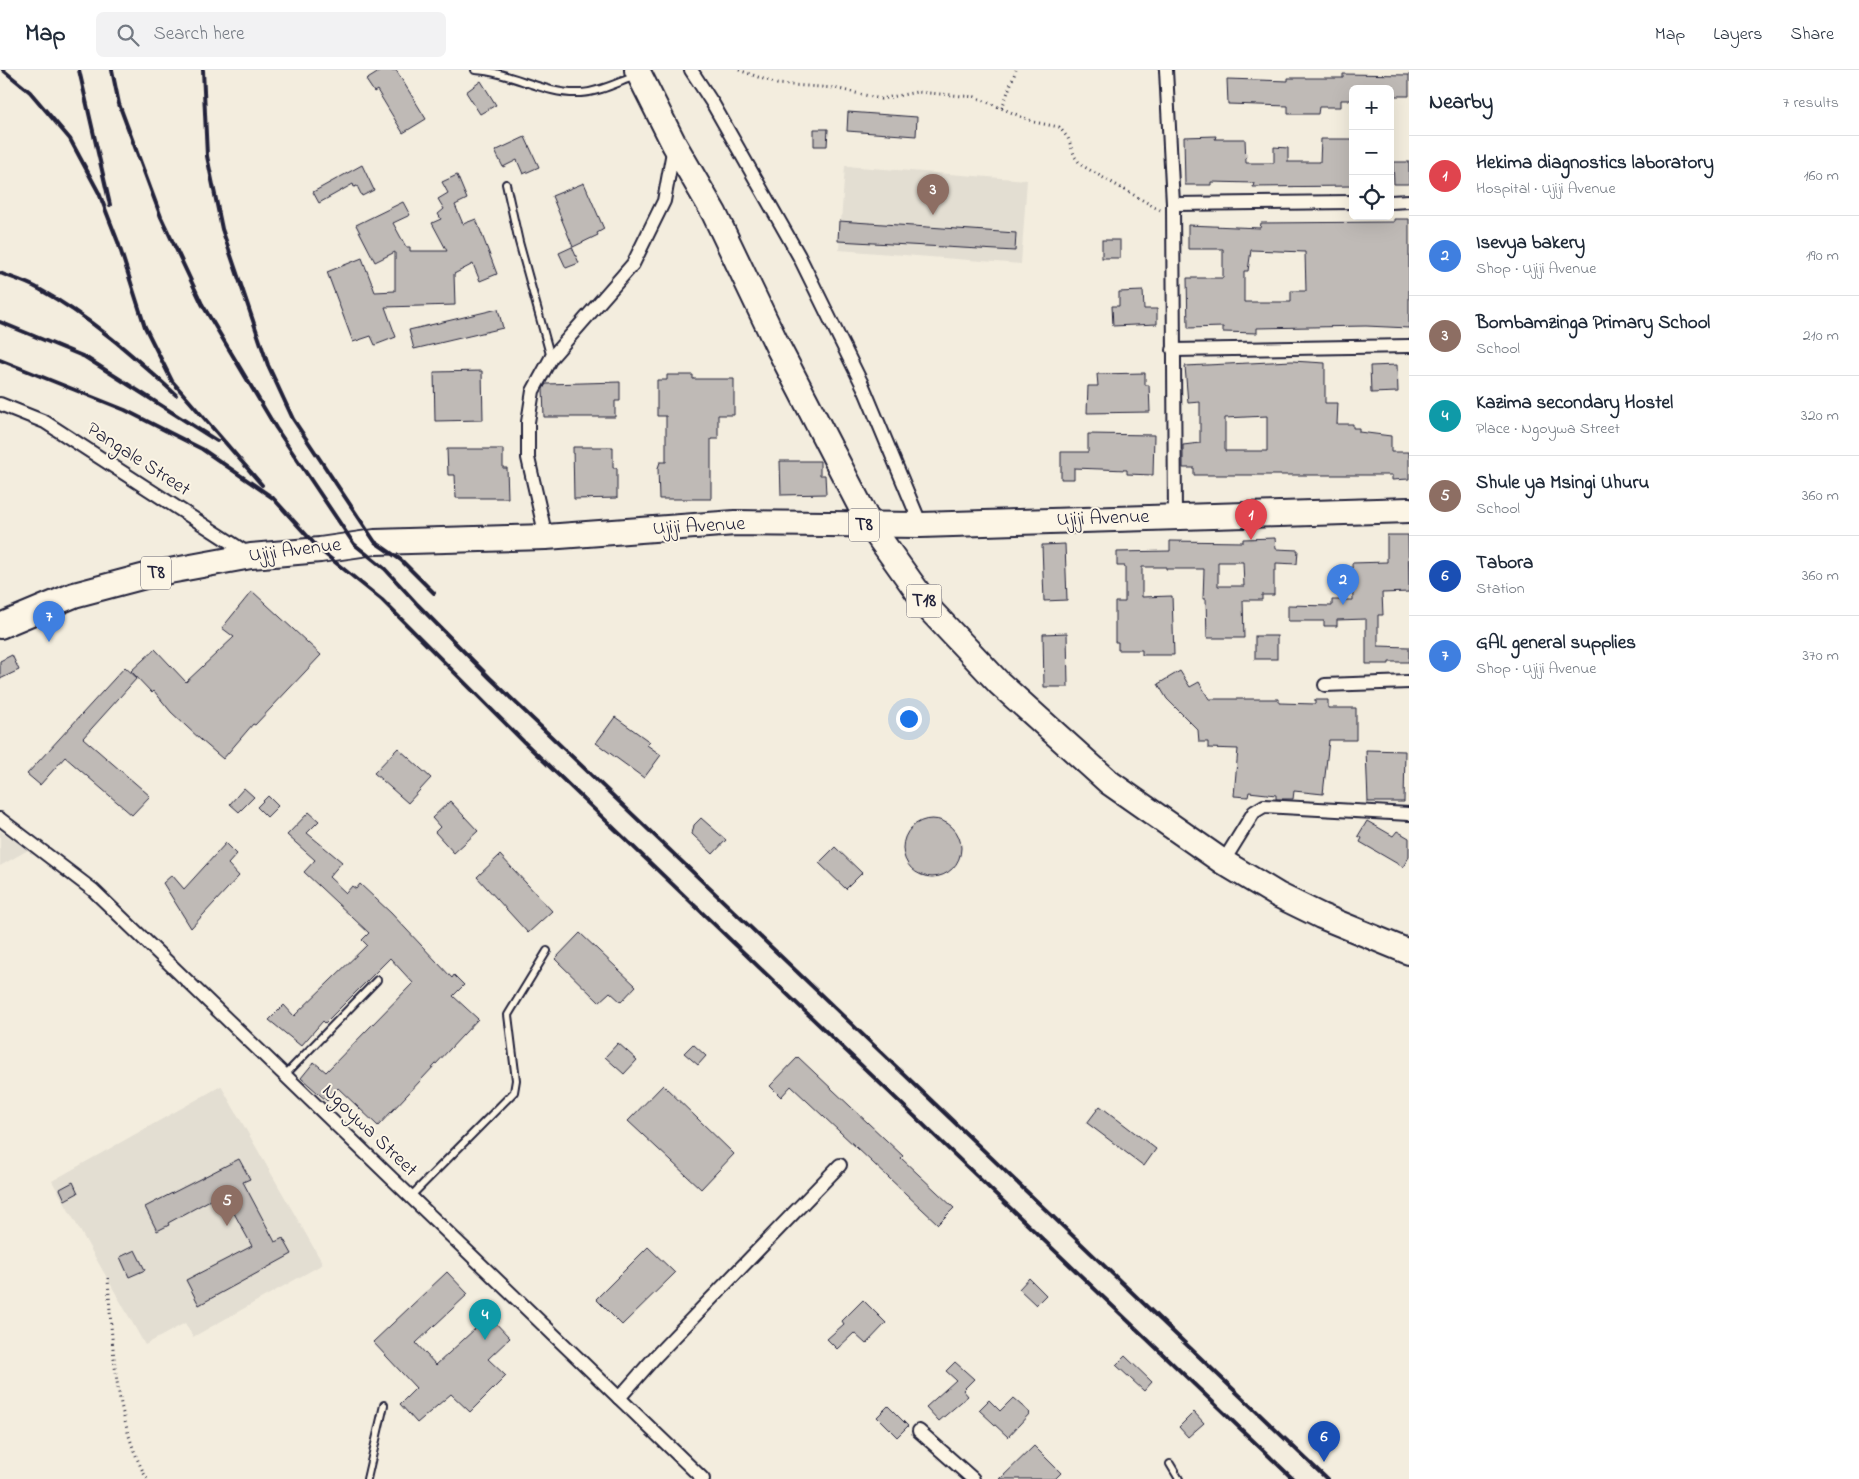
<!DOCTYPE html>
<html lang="en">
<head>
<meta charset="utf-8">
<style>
  :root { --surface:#fff; --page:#f2f2f3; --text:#1f2937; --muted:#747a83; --line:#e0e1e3; --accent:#db2777 }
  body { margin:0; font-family:"Indie Flower",sans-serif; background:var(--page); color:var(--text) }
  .controls { position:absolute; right:15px; top:15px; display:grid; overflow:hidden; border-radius:8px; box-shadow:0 5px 20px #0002 }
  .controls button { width:45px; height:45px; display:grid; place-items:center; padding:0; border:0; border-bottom:1px solid var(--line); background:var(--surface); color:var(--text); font:25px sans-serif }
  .you { position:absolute; left:908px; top:648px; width:18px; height:18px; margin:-12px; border:4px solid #fff; border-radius:50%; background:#1a73e8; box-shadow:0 0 0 8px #1a73e833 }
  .badge { display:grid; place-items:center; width:32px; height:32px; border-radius:50%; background:var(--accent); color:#fff; font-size:16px; font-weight:700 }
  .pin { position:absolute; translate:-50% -41px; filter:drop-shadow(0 1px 2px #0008) }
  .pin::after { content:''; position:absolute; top:26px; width:18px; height:15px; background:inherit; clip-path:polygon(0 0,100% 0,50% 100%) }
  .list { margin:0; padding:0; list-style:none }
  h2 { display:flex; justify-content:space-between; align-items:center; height:65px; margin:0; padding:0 20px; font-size:21px }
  h2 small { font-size:16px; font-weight:400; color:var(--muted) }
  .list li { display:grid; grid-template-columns:32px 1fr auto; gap:15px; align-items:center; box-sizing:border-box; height:80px; padding:0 20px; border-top:1px solid var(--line) }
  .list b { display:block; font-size:19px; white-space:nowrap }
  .list p { margin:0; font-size:16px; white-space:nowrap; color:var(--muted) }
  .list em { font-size:16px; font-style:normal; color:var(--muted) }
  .icon { flex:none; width:28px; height:28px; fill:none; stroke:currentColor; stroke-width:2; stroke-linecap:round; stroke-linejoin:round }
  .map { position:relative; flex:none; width:1409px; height:1409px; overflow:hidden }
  header { display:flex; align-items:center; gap:30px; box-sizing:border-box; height:70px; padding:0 25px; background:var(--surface); border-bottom:1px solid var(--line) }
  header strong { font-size:24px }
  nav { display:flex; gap:28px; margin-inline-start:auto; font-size:18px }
  .search { width:350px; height:45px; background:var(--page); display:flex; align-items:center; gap:12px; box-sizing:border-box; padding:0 18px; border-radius:8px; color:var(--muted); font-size:19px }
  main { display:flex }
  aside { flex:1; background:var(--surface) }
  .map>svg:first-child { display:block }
  .built { fill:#e3ded2 }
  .building { fill:#bfbab6; stroke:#22223b; fill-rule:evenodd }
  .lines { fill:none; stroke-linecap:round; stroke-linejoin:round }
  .lane-casing { stroke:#22223b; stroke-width:10 }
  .street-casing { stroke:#22223b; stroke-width:16 }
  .highway-casing { stroke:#22223b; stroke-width:28 }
  .path { stroke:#22223b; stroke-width:3; stroke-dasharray:1 4; stroke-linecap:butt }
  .lane { stroke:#fcf5e5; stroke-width:6 }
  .street { stroke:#fcf5e5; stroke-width:12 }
  .highway { stroke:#fcf5e5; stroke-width:24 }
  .rail { stroke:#22223b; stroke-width:4 }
  .labels { text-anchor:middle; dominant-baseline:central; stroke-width:4; stroke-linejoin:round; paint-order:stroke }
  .shield { fill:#fcf5e5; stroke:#63616e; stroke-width:1 }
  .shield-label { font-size:19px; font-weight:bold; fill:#22223b }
  .street-label { font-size:20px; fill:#22223b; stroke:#fcf5e5 }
</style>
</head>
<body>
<header>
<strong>Map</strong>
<div class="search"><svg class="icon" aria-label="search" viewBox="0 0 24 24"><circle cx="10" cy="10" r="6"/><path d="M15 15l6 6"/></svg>Search here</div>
<nav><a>Map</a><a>Layers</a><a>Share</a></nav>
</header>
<main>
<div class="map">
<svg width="1409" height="1409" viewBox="0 0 1409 1409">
  <rect width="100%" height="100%" fill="#f3edde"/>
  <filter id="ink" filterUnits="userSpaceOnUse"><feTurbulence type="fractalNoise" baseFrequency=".02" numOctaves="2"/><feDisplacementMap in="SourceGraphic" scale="10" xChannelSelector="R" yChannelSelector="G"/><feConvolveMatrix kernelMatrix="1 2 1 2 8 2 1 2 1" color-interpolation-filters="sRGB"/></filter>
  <g filter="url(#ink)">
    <g class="built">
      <polygon points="845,96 1027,110 1021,194 839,180"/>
      <polygon points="0,761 28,780 0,796"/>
      <polygon points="221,1016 323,1194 193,1267 185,1253 145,1275 52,1111"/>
    </g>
    <g class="building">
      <polygon points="382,0 396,0 426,49 403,63 377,20 374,22 366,10"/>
      <polygon points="1343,4 1409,5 1409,26 1390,26 1390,19 1353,19 1353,30 1341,30 1341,37 1319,37 1318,44 1288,44 1288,36 1228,34 1227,9 1288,11 1288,8 1343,8"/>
      <polygon points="481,11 496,35 480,44 466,22"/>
      <polygon points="848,42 917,47 916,66 847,61"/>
      <polygon points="814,59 828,59 827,76 814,76"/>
      <polygon points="1216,66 1215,69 1245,69 1246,93 1274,93 1274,77 1288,78 1288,92 1320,92 1321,69 1353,69 1353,116 1253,117 1254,113 1211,112 1211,115 1185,115 1184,67"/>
      <polygon points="525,67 539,97 523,104 517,90 503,97 495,81"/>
      <polygon points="1393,92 1409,92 1409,114 1394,114"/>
      <polygon points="362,95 374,120 362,126 357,116 354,117 353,114 319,133 313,122"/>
      <polygon points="457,105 467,129 455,135 463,154 476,149 497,204 480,211 473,194 454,204 455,235 385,237 396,267 375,275 371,266 353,272 327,202 362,188 375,222 395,221 395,182 375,192 356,155 403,132 410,145 393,153 406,177 410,177 410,181 447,181 432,153 441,149 438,144 444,139 438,129 448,123 442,112"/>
      <polygon points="584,113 604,159 597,163 598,165 573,177 552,126"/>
      <path d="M1394,149H1409V258L1366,256L1257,258V263L1223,262V257L1188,258L1187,208H1223V179H1188V155L1260,158L1261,153L1394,152ZM1251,180L1305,182L1306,221H1291V232H1244V201H1248Z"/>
      <polygon points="839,151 1016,163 1015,181 838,171"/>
      <rect x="1102" y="170" width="18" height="18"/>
      <polygon points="572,177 579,193 566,198 559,183"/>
      <polygon points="1143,221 1144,239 1157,239 1157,254 1113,256 1112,236 1119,236 1119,222"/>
      <polygon points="498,239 503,258 414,279 409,260"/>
      <path d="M1292,291L1325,293V333H1338L1337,354H1353V358H1359V362L1391,366V382H1409V409L1392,410V405H1194V398H1183V375L1200,373V332L1188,333L1185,296ZM1267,346V381H1225V348Z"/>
      <polygon points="1397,295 1398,322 1371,323 1370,296"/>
      <polygon points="482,301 483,350 435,351 434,302"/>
      <polygon points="1145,303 1145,315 1149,315 1150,342 1087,343 1088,316 1098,316 1097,304"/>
      <polygon points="667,305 693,305 693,309 734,309 734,345 718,345 718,369 711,369 711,429 659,429 658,398 660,392 666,392 666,346 657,346 657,310 667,310"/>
      <polygon points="620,312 620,331 615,331 615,347 544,347 543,319 546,314"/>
      <polygon points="1088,364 1154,365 1153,405 1127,404 1127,400 1074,398 1074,409 1061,409 1061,382 1088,382"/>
      <polygon points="573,377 613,377 613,398 617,398 617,428 574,429"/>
      <polygon points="447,379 503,379 503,398 507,398 508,428 456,428 455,405 448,405"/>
      <polygon points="780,391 820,391 820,405 825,405 826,424 781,425"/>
      <polygon points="1387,465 1408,465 1409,522 1382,523 1383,545 1378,545 1378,576 1409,577 1409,592 1389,592 1389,594 1366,594 1366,549 1337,550 1337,556 1324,556 1324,551 1288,551 1288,535 1332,536 1332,530 1353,530 1352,493 1387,492"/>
      <path d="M1275,468L1276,479L1298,480L1297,494L1276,493V500H1274V525H1262V530H1243L1244,568H1207L1206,529H1203L1204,499H1166V497H1142V527L1172,526L1174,585H1142V580H1118V572H1115V532H1125V496H1117V482L1170,481V471L1243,472V469ZM1218,492H1243L1244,516H1218Z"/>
      <polygon points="1065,474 1067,530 1044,531 1042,475"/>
      <polygon points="252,521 321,585 255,655 253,654 223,689 201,670 171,642 154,621 152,623 131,601 155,579 186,612 234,567 222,558"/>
      <polygon points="1067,563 1068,617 1044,617 1043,564"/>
      <rect x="1255" y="566" width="22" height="23"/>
      <polygon points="12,585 19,600 0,609 0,591"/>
      <polygon points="125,597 137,608 83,668 150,726 132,745 65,687 40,715 27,704"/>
      <polygon points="1180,601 1190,617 1199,612 1209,629 1279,629 1279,633 1315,634 1315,630 1328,630 1328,638 1356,638 1356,670 1329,670 1323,724 1294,721 1293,729 1276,729 1276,725 1249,722 1248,727 1234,726 1238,679 1208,678 1208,672 1199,672 1198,660 1167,629 1158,614"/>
      <polygon points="615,647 650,672 647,675 661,685 644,708 596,673"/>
      <polygon points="398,678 431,708 408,733 374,703"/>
      <polygon points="1366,680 1405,681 1404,732 1368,732"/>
      <polygon points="244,718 254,727 239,742 230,734"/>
      <polygon points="268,726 278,736 267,747 257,737"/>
      <polygon points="450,731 478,761 454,783 435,762 440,757 432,748"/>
      <polygon points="309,742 319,751 307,763 342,792 329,807 346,823 352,816 356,819 360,814 391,843 452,908 454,905 464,915 453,926 478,949 378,1056 338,1018 327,1031 301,1008 314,992 326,1002 413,913 390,888 325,953 323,951 301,976 269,950 284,935 294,946 367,875 362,870 369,863 304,802 315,790 287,765"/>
      <polygon points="701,748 726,770 713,784 692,764 694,755"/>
      <circle cx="932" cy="778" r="29"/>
      <polygon points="1367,751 1393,766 1397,761 1409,768 1409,787 1403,797 1360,772 1362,768 1358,766"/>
      <polygon points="226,773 237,784 228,794 239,806 191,858 163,813 172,805 184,819"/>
      <polygon points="835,777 862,803 846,819 819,793"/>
      <polygon points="500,785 552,841 528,863 477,807"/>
      <polygon points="580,863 636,916 621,932 610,922 599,932 555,889"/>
      <polygon points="618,973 637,990 624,1004 605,987"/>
      <polygon points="693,974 706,986 698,995 684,983"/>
      <polygon points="798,987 903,1086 901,1088 954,1138 938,1154 791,1016 781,1027 770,1016"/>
      <polygon points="663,1015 734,1084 701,1119 628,1051"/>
      <polygon points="1100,1036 1156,1079 1144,1096 1087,1053"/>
      <polygon points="239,1089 250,1109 243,1112 275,1172 283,1168 292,1184 199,1235 186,1210 252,1176 223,1123 168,1153 169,1155 157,1161 145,1137"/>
      <polygon points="73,1112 78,1123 65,1130 60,1119"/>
      <polygon points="648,1177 675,1203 622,1255 596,1229"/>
      <polygon points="135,1180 145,1200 129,1207 120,1187"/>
      <polygon points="447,1202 468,1224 416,1273 436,1295 489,1246 510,1268 488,1289 506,1306 470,1342 451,1324 417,1353 400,1334 416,1318 373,1272"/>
      <polygon points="1029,1208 1046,1225 1036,1235 1019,1219"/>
      <polygon points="863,1230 886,1253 866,1274 854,1263 837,1279 827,1269 844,1254 842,1251"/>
      <polygon points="1125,1286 1152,1312 1144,1321 1116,1295"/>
      <polygon points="955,1292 974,1309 963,1320 968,1326 939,1351 926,1337 956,1310 946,1301"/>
      <polygon points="1013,1328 1030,1343 1008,1367 979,1340 989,1330 1000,1341"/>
      <polygon points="888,1336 908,1356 897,1367 877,1347"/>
      <polygon points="1194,1342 1204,1353 1188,1367 1179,1357"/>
      <polygon points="1034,1376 1061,1403 1055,1409 1000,1409"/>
    </g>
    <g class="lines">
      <defs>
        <g id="lane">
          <path d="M475,0C512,2 544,25 581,23C600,22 618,12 636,6"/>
          <polyline points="506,114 519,172 551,288"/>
          <polyline points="284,1006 377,910"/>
          <polyline points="410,1127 514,1022 516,1010 508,945 547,881"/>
          <polyline points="1170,1394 1179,1409"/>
          <polyline points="367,1409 384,1335"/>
        </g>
        <g id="street">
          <polyline points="691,0 713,34 799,186 863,316 921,455"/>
          <polyline points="1166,0 1173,134 1175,446"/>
          <polyline points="1390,132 1409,131"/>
          <polyline points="1173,134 1353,132"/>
          <polyline points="1173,280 1409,276"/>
          <polyline points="0,334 45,352 250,485"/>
          <polyline points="546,467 528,388 528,352 533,321 551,288 633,194 664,131 674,76"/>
          <polyline points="1325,615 1409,612"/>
          <polyline points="0,749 93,820 703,1409"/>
          <polyline points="1223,792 1254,742 1264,736 1409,744"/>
          <polyline points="619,1328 655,1287 840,1095"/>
          <polyline points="919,1361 973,1409"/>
        </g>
        <g id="highway">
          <polyline points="637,0 674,74 714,143 779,279 870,455 932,542 999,613 1110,713 1223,792 1278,825 1321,846 1409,882"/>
          <polyline points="0,556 74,525 153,504 251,486 320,480 375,472 546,467 735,453 921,455 1409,440"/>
        </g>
      </defs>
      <use href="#lane" class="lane-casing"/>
      <use href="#street" class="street-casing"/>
      <use href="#highway" class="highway-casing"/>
      <g class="path">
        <polyline points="739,0 777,14 835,18 881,29 917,22 975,27 1034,52 1059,57 1068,68 1075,87 1081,95 1160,140"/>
        <polyline points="1002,38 1016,0"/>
        <path d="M108,1208C112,1273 115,1351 147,1409"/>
      </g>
      <use href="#lane" class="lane"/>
      <use href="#street" class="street"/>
      <use href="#highway" class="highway"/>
      <g class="rail">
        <polyline points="3,0 30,22 70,69 99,123 118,172 145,257 172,311 262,415"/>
        <polyline points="79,0 110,135"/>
        <polyline points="112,0 119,34 161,147 202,234 276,358 354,474 385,499 418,535 490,608 1327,1409"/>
        <polyline points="203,0 207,86 222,159 268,295 293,349 375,472 401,490 434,523"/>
        <path d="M0,203C13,208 27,212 39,219C90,247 134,286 176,325"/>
        <polyline points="0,252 85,287 217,371"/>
        <polyline points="0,290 125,340 202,379 273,428 320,480 382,530 524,672 1293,1409"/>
      </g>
    </g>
  </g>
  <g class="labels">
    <g class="shield">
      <rect x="849" y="438.5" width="30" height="33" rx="4"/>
      <rect x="141" y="486.5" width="30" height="33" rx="4"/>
      <rect x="906.5" y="514.5" width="35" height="33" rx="4"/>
    </g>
    <g class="shield-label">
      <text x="864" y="455">T8</text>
      <text x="156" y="503">T8</text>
      <text x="924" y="531">T18</text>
    </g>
    <g class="street-label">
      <text transform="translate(138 390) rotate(33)">Pangale Street</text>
      <text transform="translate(1103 449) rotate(-2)">Ujiji Avenue</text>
      <text transform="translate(699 457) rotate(-3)">Ujiji Avenue</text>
      <text transform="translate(295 481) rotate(-7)">Ujiji Avenue</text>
      <text transform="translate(369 1061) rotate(44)">Ngoywa Street</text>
    </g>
  </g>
</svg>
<div class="controls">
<button>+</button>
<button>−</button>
<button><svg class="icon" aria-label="locate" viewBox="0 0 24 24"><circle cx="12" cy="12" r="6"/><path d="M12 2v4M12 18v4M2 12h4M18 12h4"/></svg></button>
</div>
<div class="you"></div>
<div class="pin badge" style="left:1251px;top:470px;background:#e0444e">1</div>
<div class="pin badge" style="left:1343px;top:535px;background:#3f7fe0">2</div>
<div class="pin badge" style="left:933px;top:145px;background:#8d6e63">3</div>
<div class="pin badge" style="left:485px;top:1270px;background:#0f9aa8">4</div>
<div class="pin badge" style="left:227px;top:1156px;background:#8d6e63">5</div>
<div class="pin badge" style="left:1324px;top:1392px;background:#1a4fb4">6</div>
<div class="pin badge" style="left:49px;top:572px;background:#3f7fe0">7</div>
</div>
<aside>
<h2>Nearby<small>7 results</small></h2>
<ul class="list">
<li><span class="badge" style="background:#e0444e">1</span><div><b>Hekima diagnostics laboratory</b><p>Hospital · Ujiji Avenue</p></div><em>160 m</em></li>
<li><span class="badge" style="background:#3f7fe0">2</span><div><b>Isevya bakery</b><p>Shop · Ujiji Avenue</p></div><em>190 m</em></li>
<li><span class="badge" style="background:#8d6e63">3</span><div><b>Bombamzinga Primary School</b><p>School</p></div><em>210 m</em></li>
<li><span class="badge" style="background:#0f9aa8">4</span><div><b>Kazima secondary Hostel</b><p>Place · Ngoywa Street</p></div><em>320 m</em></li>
<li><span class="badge" style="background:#8d6e63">5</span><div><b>Shule ya Msingi Uhuru</b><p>School</p></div><em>360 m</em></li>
<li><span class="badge" style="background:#1a4fb4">6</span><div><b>Tabora</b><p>Station</p></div><em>360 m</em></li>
<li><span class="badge" style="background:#3f7fe0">7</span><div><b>GAL general supplies</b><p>Shop · Ujiji Avenue</p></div><em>370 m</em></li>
</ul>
</aside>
</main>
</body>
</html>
